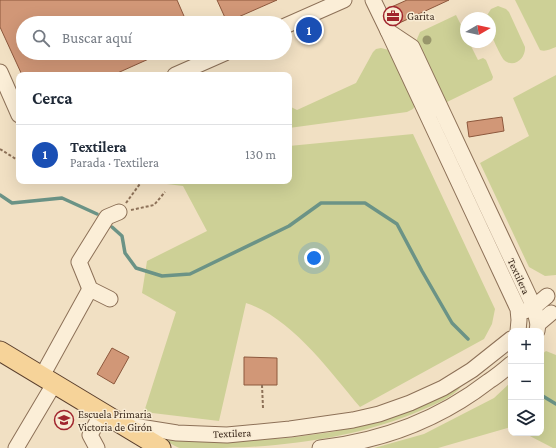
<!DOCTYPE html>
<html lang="es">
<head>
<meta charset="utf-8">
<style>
  :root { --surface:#fff; --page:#f2f2f3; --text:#1f2937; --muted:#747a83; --line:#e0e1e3; --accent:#a0252d }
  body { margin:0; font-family:"Crimson Pro",serif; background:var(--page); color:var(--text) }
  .controls { position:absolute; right:12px; bottom:12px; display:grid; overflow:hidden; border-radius:8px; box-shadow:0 4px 16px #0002 }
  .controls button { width:36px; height:36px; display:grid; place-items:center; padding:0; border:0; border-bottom:1px solid var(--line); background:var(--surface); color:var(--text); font:20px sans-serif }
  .compass { position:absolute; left:460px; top:12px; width:36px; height:36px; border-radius:50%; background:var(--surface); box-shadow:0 4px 16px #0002; rotate:81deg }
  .you { position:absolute; left:314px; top:258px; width:14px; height:14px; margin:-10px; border:3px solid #fff; border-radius:50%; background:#1a73e8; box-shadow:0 0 0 6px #1a73e833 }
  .badge { display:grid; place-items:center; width:26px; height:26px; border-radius:50%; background:var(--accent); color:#fff; font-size:13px; font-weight:700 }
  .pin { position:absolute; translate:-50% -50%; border:2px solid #fff; box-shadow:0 1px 4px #0006 }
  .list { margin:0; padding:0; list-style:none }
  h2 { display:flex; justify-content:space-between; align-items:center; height:52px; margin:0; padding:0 16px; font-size:17px }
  h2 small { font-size:13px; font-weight:400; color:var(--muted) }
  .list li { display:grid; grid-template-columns:26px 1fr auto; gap:12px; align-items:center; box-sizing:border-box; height:60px; padding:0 16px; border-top:1px solid var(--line) }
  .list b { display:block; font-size:15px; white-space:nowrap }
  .list p { margin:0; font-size:13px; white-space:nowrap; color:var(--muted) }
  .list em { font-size:13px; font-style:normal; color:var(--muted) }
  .icon { flex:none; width:22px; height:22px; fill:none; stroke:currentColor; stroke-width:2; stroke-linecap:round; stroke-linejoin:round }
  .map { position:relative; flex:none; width:556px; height:448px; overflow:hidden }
  .search { position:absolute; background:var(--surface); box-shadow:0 4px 16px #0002; left:16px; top:16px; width:276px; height:44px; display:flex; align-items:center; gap:10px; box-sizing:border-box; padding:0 14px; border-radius:22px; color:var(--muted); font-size:15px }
  .panel { position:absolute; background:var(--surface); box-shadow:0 4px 16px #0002; left:16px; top:72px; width:276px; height:112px; border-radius:8px }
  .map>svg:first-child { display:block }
  .green { fill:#cdd096 }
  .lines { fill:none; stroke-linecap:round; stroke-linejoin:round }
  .stream { stroke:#6b9386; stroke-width:3.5 }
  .building { fill:#d19777; stroke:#8d583d }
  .minor-casing { stroke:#8d7158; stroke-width:17 }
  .major-casing { stroke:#5a3f2d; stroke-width:21 }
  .path { stroke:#8d7158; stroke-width:2; stroke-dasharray:3 2; stroke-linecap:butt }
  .minor { stroke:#fbeed7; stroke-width:15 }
  .major { stroke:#f6d399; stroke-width:19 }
  .tree { fill:#98966b }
  .labels { text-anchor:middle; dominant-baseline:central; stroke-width:3; stroke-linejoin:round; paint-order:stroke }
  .poi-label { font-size:11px; fill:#3c2a1d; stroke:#f8ebd3; text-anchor:start }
  .street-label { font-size:11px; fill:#3c2a1d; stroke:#f8ebd3 }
</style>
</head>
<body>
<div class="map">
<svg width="556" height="448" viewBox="0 0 556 448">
  <rect width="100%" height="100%" fill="#f1e0c3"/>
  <g class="green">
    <path d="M515,0H556V47C550,49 546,52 540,50Z"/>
    <path d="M498,6L506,9L509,12L525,47C526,58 514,69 504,60C500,55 492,37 490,31C489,27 490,22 490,18H486V17L491,9Z"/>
    <polygon points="456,15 466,35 466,42 469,42 478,60 483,58 486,60 493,77 492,80 447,102 443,101 417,47 417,39 420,32"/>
    <polygon points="381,48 393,51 417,102 413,109 407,112 289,128 289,106 297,110 356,83 373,52 376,49"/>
    <polygon points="556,75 556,275 545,276 529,267 480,163 529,136 513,98"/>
    <path d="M413,134L495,309L492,324L484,339L360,407C329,371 293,319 246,303L219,421L144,412L176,312L142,293L147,261L207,231L183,186L151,182L152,181H289V146Z"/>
    <polygon points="546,351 556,355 556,448 553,448 524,433 541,433 541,355"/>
    <polygon points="511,382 511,427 438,448 374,448 424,434 494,398"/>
    <path d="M461,387C451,398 436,404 422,410C359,438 279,448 210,448C201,448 189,448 180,448C175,447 169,442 164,439V437L232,441L288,438L332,432L373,423L415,409Z"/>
  </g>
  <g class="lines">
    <g class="stream">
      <polyline points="0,195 12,203 62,198 97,214"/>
      <polyline points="112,227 122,236 125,253 136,268 162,276 190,274 289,226 321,203 365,203 397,224 422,271 452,323 468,339"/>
      <polyline points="541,395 556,404"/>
    </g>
  </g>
  <g class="building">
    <polygon points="0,0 177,0 187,23 23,23 23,53 162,53 113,75 22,75 0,27"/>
    <polygon points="217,0 277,0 227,22"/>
    <polygon points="407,0 449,0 395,25 387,9"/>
    <polygon points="502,117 504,131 469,137 467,122"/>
    <polygon points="112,348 129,357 114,384 97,374"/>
    <polygon points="244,357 277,358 277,385 244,385"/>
  </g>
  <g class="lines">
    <defs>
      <g id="minor">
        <polyline points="373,0 388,31"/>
        <polyline points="285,26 344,0"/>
        <polyline points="0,72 19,115"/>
        <polyline points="175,75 225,53"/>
        <polyline points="110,299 90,289 79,262 107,217 119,212"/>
        <polyline points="525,311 534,307 547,296"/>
        <polyline points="538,324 551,313"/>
        <polyline points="518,331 519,320 518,309 388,31 412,47 534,307 538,324 537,331"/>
        <polyline points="42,376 90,289"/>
        <polyline points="127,425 177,433 227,435 290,429 353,420 379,414 410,403 443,388 472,370 511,339"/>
        <polyline points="16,448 54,384"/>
        <polyline points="97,448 90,435 102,413"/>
        <path d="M320,448C382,441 440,419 489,381C497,376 504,370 511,364"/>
      </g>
      <polyline id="major" points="0,351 161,448"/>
    </defs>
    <use href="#minor" class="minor-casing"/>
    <use href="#major" class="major-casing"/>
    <g class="path">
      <polyline points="0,149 19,161"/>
      <polyline points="126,203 142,181"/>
      <polyline points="131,210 154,205 165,192"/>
      <polyline points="262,385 263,408"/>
    </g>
    <use href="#minor" class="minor"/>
    <use href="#major" class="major"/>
  </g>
  <circle class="tree" cx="427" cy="40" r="4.5"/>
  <defs>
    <symbol id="office-ring" viewBox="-11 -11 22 22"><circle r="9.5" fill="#f8ebd3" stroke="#a0252d" stroke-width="1.5"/><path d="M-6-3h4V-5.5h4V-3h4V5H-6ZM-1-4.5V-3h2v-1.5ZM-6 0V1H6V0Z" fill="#a0252d"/></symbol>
    <symbol id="school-ring" viewBox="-11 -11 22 22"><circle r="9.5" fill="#f8ebd3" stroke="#a0252d" stroke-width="1.5"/><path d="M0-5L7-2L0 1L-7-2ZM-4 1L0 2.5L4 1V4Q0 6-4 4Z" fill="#a0252d"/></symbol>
  </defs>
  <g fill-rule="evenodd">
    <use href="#office-ring" x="382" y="5" width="22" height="22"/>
    <use href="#school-ring" x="53" y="409" width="22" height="22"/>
  </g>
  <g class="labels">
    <g class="poi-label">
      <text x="407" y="16">Garita</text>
      <text x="78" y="414">Escuela Primaria<tspan x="78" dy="13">Victoria de Girón</tspan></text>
    </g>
    <g class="street-label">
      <text transform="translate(519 276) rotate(65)">Textilera</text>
      <text transform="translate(232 433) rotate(-2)">Textilera</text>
    </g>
  </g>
</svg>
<div class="controls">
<button>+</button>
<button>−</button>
<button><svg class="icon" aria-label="layers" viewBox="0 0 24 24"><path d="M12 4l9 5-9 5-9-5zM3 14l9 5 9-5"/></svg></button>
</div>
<svg class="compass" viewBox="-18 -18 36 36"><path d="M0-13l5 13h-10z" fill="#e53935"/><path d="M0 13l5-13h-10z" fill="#747a83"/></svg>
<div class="you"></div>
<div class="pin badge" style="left:309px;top:30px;background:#1a4fb4">1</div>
<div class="search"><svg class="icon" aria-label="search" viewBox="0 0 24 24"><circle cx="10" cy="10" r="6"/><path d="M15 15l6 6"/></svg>Buscar aquí</div>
<section class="panel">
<h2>Cerca<small></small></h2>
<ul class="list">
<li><span class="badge" style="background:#1a4fb4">1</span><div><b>Textilera</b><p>Parada · Textilera</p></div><em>130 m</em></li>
</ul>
</section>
</div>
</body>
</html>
